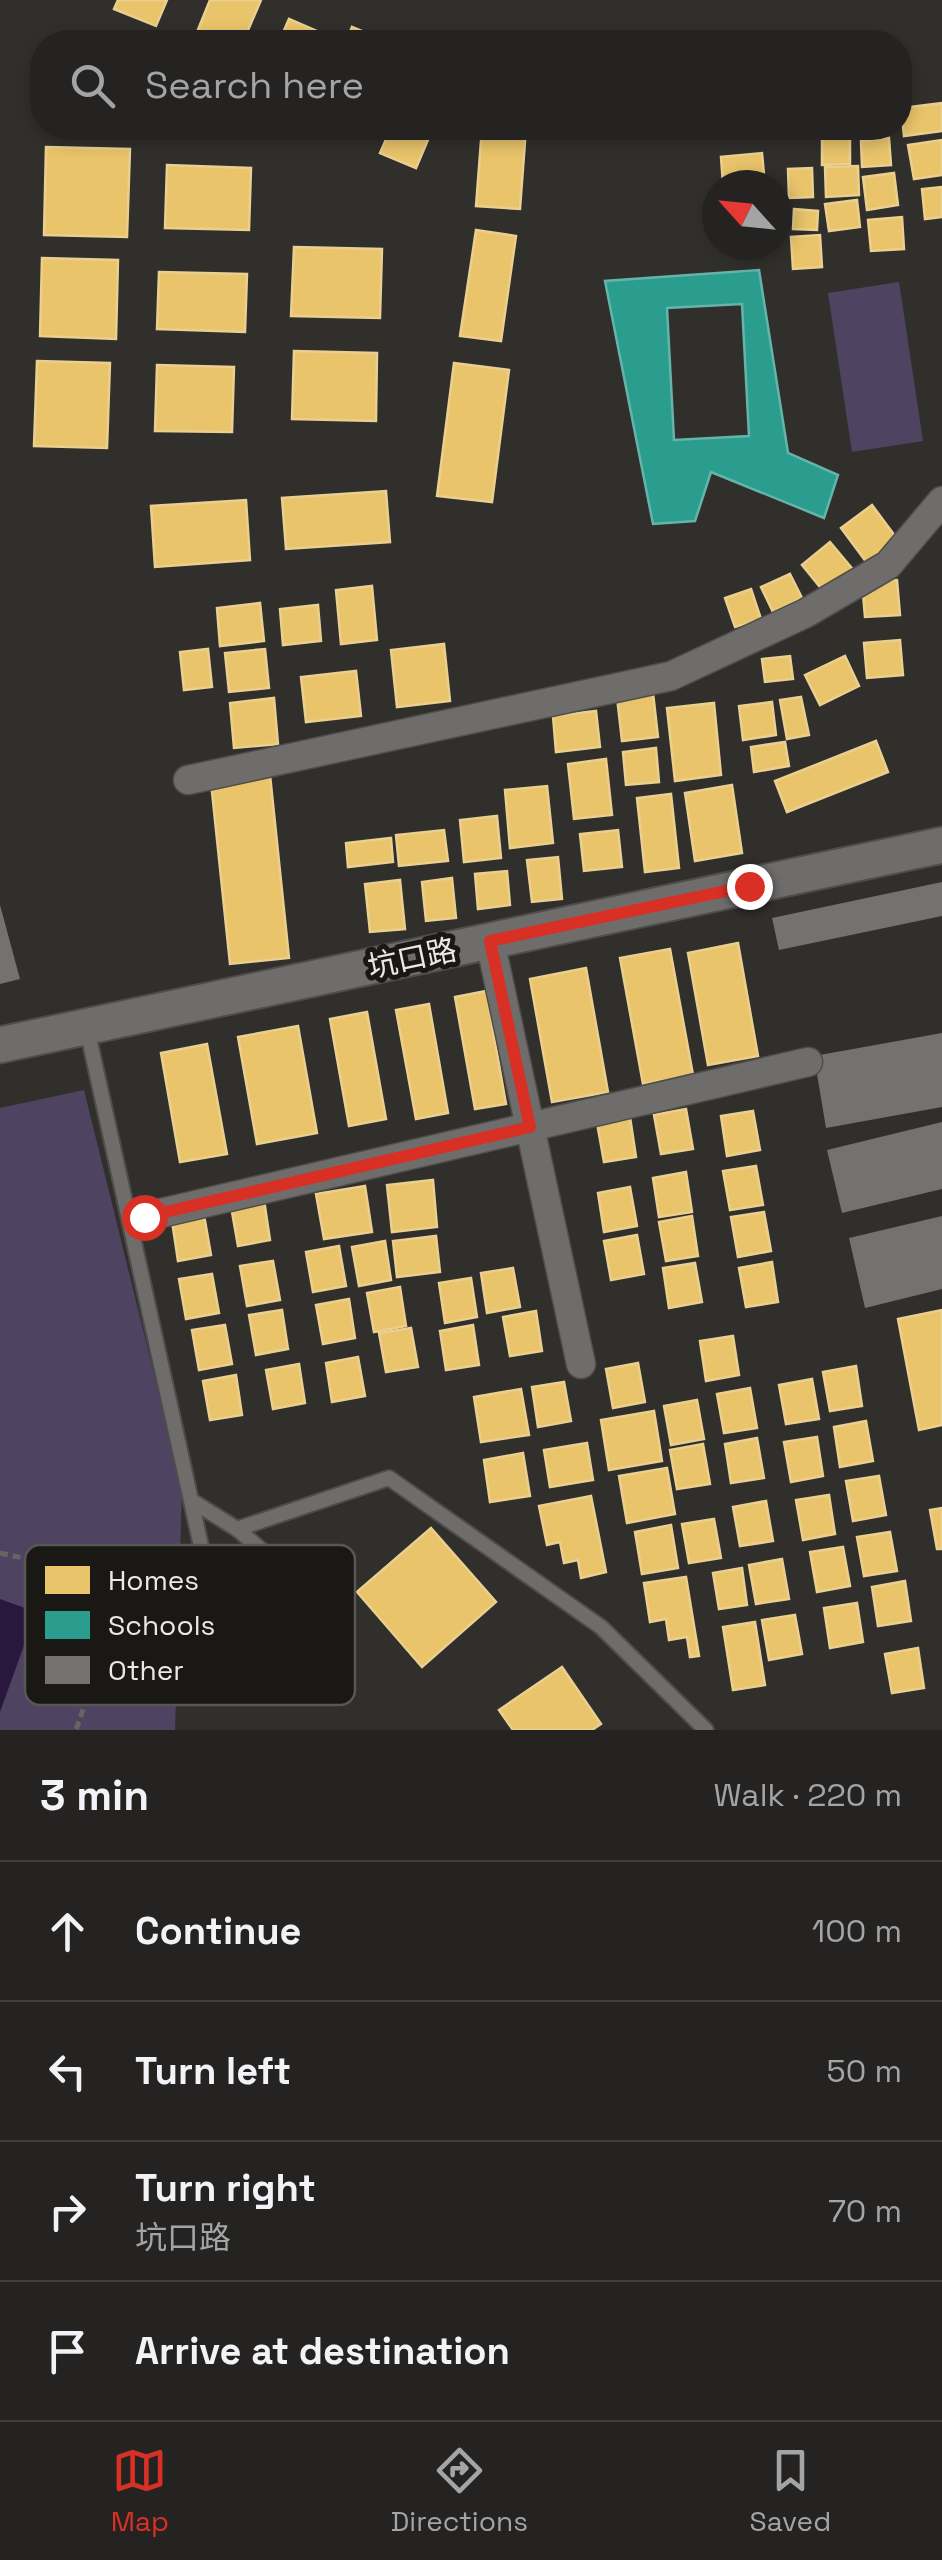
<!DOCTYPE html>
<html lang="en">
<head>
<meta charset="utf-8">
<style>
  :root { --surface:#252321; --page:#2d2b2a; --text:#f1f3f6; --muted:#a3a4a5; --line:#42403f; --accent:#d93025 }
  body { margin:0; font-family:"Space Grotesk","Noto Sans SC",sans-serif; background:var(--page); color:var(--text) }
  .compass { position:absolute; left:702px; top:170px; width:90px; height:90px; border-radius:50%; background:var(--surface); box-shadow:0 5px 15px #0003; rotate:297deg }
  .stop { position:absolute; width:30px; height:30px; margin:-22px; border:8px solid #d93025; border-radius:50%; background:#fff }
  .stop.end { background:#d93025; border-color:#fff; box-shadow:0 2px 10px #0008 }
  .list { margin:0; padding:0; list-style:none }
  h2 { display:flex; justify-content:space-between; align-items:center; height:130px; margin:0; padding:0 40px; font-size:42px }
  h2 small { font-size:32px; font-weight:400; color:var(--muted) }
  .list li { display:grid; grid-template-columns:65px 1fr auto; gap:30px; align-items:center; box-sizing:border-box; height:140px; padding:0 40px; border-top:2px solid var(--line) }
  .list b { display:block; font-size:38px; white-space:nowrap }
  .list p { margin:0; font-size:32px; white-space:nowrap; color:var(--muted) }
  .list em { font-size:32px; font-style:normal; color:var(--muted) }
  .icon { flex:none; width:55px; height:55px; fill:none; stroke:currentColor; stroke-width:2; stroke-linecap:round; stroke-linejoin:round }
  .map { position:relative; flex:none; width:942px; height:1730px; overflow:hidden }
  .search { position:absolute; background:var(--surface); box-shadow:0 5px 15px #0003; left:30px; right:30px; top:30px; height:110px; display:flex; align-items:center; gap:25px; box-sizing:border-box; padding:0 35px; border-radius:40px; color:var(--muted); font-size:38px }
  .sheet { height:690px; background:var(--surface) }
  nav { display:flex; justify-content:space-around; align-items:center; box-sizing:border-box; height:140px; border-top:2px solid var(--line); background:var(--surface); font-size:28px; color:var(--muted) }
  nav a { display:grid; justify-items:center; gap:5px }
  nav .on { color:var(--accent) }
  .map>svg:first-child { display:block }
  .green { fill:#4f4362 }
  .water { fill:#29183d }
  .homes { fill:#e9c46a; stroke:#eacf8f; stroke-width:2.5 }
  .schools { fill:#2a9d8f; stroke:#64b4a9; stroke-width:2.5; fill-rule:evenodd }
  .building { fill:#74726f }
  .lines { fill:none; stroke-linecap:round; stroke-linejoin:round }
  .service-casing { stroke:#4f4d4b; stroke-width:18 }
  .minor-casing { stroke:#4f4d4b; stroke-width:31 }
  .tertiary-casing { stroke:#4f4d4b; stroke-width:39 }
  .path { stroke:#666562; stroke-width:5; stroke-dasharray:8 5; stroke-linecap:butt }
  .service { stroke:#6f6d6b; stroke-width:14 }
  .minor { stroke:#6f6d6b; stroke-width:28 }
  .tertiary { stroke:#6f6d6b; stroke-width:35 }
  .route { stroke:#d93025; stroke-width:12 }
  .labels { text-anchor:middle; dominant-baseline:central; stroke-width:10; stroke-linejoin:round; paint-order:stroke }
  .street-label { font-size:30px; fill:#ece9e5; stroke:#1a1815 }
  .key { fill:#1a1815; stroke:#595753; stroke-width:2.5 }
  .key-label { font-size:28px; fill:#ece9e5 }
</style>
</head>
<body>
<div class="map">
<svg width="942" height="1730" viewBox="0 0 942 1730">
  <rect width="100%" height="100%" fill="#312f2c"/>
  <g class="green">
    <polygon points="899,282 923,441 852,452 828,293"/>
    <polygon points="84,1090 182,1488 175,1730 0,1730 0,1108"/>
  </g>
  <polygon class="water" points="0,1599 36,1612 0,1712"/>
  <g class="homes">
    <polygon points="118,0 167,0 156,26 114,9"/>
    <polygon points="210,0 261,0 243,42 193,42"/>
    <polygon points="289,19 331,37 328,42 279,42"/>
    <polygon points="352,27 389,42 346,42"/>
    <polygon points="942,103 942,131 904,136 901,108"/>
    <polygon points="391,128 433,128 416,168 380,153"/>
    <polygon points="482,128 526,128 520,209 476,206"/>
    <polygon points="822,138 850,138 850,164 822,165"/>
    <polygon points="889,138 891,165 862,167 861,141"/>
    <polygon points="942,140 942,175 914,179 908,145"/>
    <polygon points="46,147 130,149 127,237 44,235"/>
    <polygon points="762,153 765,185 723,185 721,157"/>
    <polygon points="167,165 251,168 249,230 165,228"/>
    <polygon points="858,166 859,195 826,197 825,167"/>
    <polygon points="812,168 813,197 789,198 788,169"/>
    <polygon points="894,173 898,205 867,210 863,177"/>
    <polygon points="942,187 942,217 925,219 922,189"/>
    <polygon points="857,200 860,227 829,231 825,204"/>
    <polygon points="794,209 818,211 817,230 793,229"/>
    <polygon points="902,217 904,249 871,251 868,220"/>
    <polygon points="476,230 516,236 501,341 460,336"/>
    <polygon points="820,235 822,267 793,269 791,237"/>
    <polygon points="294,247 382,249 380,318 291,316"/>
    <polygon points="42,258 118,260 116,339 40,336"/>
    <polygon points="159,272 247,274 245,332 157,329"/>
    <polygon points="294,351 377,353 376,421 292,419"/>
    <polygon points="37,361 110,363 107,448 34,446"/>
    <polygon points="454,363 509,370 492,502 437,496"/>
    <polygon points="157,365 234,367 232,432 155,431"/>
    <polygon points="386,491 390,542 286,549 282,498"/>
    <polygon points="246,500 250,560 155,567 151,506"/>
    <polygon points="872,505 901,544 870,567 841,528"/>
    <polygon points="830,542 856,573 828,597 802,565"/>
    <polygon points="790,574 802,598 773,612 761,587"/>
    <polygon points="897,580 900,615 865,617 862,582"/>
    <polygon points="372,586 377,640 341,644 336,590"/>
    <polygon points="751,589 761,619 735,627 725,598"/>
    <polygon points="260,603 264,641 220,646 217,608"/>
    <polygon points="318,605 321,641 283,645 280,609"/>
    <polygon points="900,640 903,675 867,678 864,643"/>
    <polygon points="444,644 450,701 397,707 391,650"/>
    <polygon points="208,649 212,687 184,690 180,652"/>
    <polygon points="265,649 269,688 229,692 225,653"/>
    <polygon points="790,656 793,679 765,682 762,659"/>
    <polygon points="845,656 859,686 820,705 805,675"/>
    <polygon points="356,671 361,716 306,722 301,677"/>
    <polygon points="653,693 658,737 622,741 617,697"/>
    <polygon points="801,697 809,735 787,739 780,700"/>
    <polygon points="274,698 278,744 234,748 230,703"/>
    <polygon points="772,702 776,735 743,740 739,706"/>
    <polygon points="714,703 721,775 675,781 667,708"/>
    <polygon points="596,711 600,747 556,752 553,716"/>
    <polygon points="876,741 888,772 787,812 775,781"/>
    <polygon points="785,742 789,766 754,772 751,747"/>
    <polygon points="656,748 659,782 626,785 623,752"/>
    <polygon points="606,759 612,815 574,819 568,764"/>
    <polygon points="270,775 289,958 230,964 211,782"/>
    <polygon points="732,785 742,853 695,861 685,793"/>
    <polygon points="547,786 553,843 510,848 505,790"/>
    <polygon points="671,794 679,868 645,872 637,798"/>
    <polygon points="497,816 501,858 464,862 460,820"/>
    <polygon points="444,830 448,861 399,866 396,835"/>
    <polygon points="618,830 622,867 584,871 580,834"/>
    <polygon points="391,838 393,862 348,867 346,843"/>
    <polygon points="558,857 562,899 532,902 527,860"/>
    <polygon points="507,871 510,905 478,909 475,874"/>
    <polygon points="452,878 456,918 426,921 422,882"/>
    <polygon points="400,880 405,929 370,932 365,884"/>
    <polygon points="738,943 758,1056 708,1065 688,953"/>
    <polygon points="670,949 693,1075 643,1084 620,958"/>
    <polygon points="586,968 608,1092 552,1102 530,979"/>
    <polygon points="486,991 506,1104 475,1109 455,997"/>
    <polygon points="429,1004 448,1113 416,1119 396,1010"/>
    <polygon points="367,1012 386,1119 349,1126 330,1019"/>
    <polygon points="298,1026 317,1133 257,1144 238,1037"/>
    <polygon points="207,1044 227,1154 180,1162 161,1053"/>
    <polygon points="686,1109 693,1149 661,1154 654,1115"/>
    <polygon points="753,1111 760,1150 727,1156 721,1116"/>
    <polygon points="630,1117 636,1157 604,1162 597,1123"/>
    <polygon points="756,1166 763,1205 730,1210 723,1171"/>
    <polygon points="686,1172 692,1212 659,1217 653,1178"/>
    <polygon points="433,1180 437,1227 392,1232 387,1185"/>
    <polygon points="365,1186 372,1232 324,1239 316,1194"/>
    <polygon points="630,1187 637,1226 604,1232 598,1193"/>
    <polygon points="264,1200 270,1240 238,1246 231,1206"/>
    <polygon points="764,1212 771,1251 738,1257 731,1217"/>
    <polygon points="204,1215 211,1255 178,1261 172,1221"/>
    <polygon points="692,1216 698,1256 666,1261 659,1222"/>
    <polygon points="637,1235 644,1274 611,1280 604,1241"/>
    <polygon points="436,1236 440,1272 397,1277 393,1241"/>
    <polygon points="385,1241 391,1280 359,1286 352,1247"/>
    <polygon points="339,1246 346,1286 313,1292 306,1252"/>
    <polygon points="273,1261 280,1300 247,1306 240,1266"/>
    <polygon points="772,1262 778,1302 746,1307 739,1268"/>
    <polygon points="695,1263 702,1302 669,1308 663,1268"/>
    <polygon points="513,1268 520,1307 487,1313 481,1273"/>
    <polygon points="212,1274 219,1313 186,1319 179,1279"/>
    <polygon points="471,1278 477,1317 445,1323 439,1283"/>
    <polygon points="400,1287 406,1326 374,1332 367,1293"/>
    <polygon points="349,1299 355,1338 323,1344 316,1305"/>
    <polygon points="282,1310 288,1349 256,1355 249,1315"/>
    <polygon points="942,1310 942,1425 919,1430 898,1319"/>
    <polygon points="536,1311 542,1351 510,1356 503,1317"/>
    <polygon points="225,1325 232,1364 199,1370 192,1330"/>
    <polygon points="473,1325 479,1365 446,1370 440,1331"/>
    <polygon points="411,1328 418,1367 386,1372 379,1333"/>
    <polygon points="733,1336 739,1375 706,1381 700,1341"/>
    <polygon points="358,1357 365,1396 332,1402 326,1363"/>
    <polygon points="638,1363 645,1402 613,1408 606,1369"/>
    <polygon points="299,1364 305,1403 273,1409 266,1370"/>
    <polygon points="856,1366 862,1406 830,1411 823,1372"/>
    <polygon points="236,1375 242,1415 210,1420 203,1381"/>
    <polygon points="812,1379 819,1419 786,1424 779,1385"/>
    <polygon points="564,1382 571,1421 538,1427 532,1387"/>
    <polygon points="750,1388 757,1428 724,1433 717,1394"/>
    <polygon points="521,1389 529,1435 481,1442 474,1397"/>
    <polygon points="697,1400 704,1439 671,1445 664,1406"/>
    <polygon points="654,1411 662,1461 609,1470 601,1420"/>
    <polygon points="866,1421 873,1461 840,1467 834,1427"/>
    <polygon points="817,1437 823,1476 791,1482 784,1442"/>
    <polygon points="757,1438 764,1478 731,1483 725,1444"/>
    <polygon points="587,1443 593,1480 550,1487 544,1450"/>
    <polygon points="703,1444 710,1484 677,1489 670,1450"/>
    <polygon points="523,1453 530,1496 490,1502 484,1460"/>
    <polygon points="667,1468 675,1514 627,1523 619,1476"/>
    <polygon points="879,1476 886,1515 853,1521 846,1481"/>
    <polygon points="829,1495 835,1534 803,1540 796,1500"/>
    <polygon points="591,1496 606,1572 581,1578 578,1560 564,1563 560,1542 547,1545 539,1506"/>
    <polygon points="766,1501 773,1541 740,1546 733,1507"/>
    <polygon points="942,1508 942,1549 937,1549 930,1510"/>
    <polygon points="714,1519 721,1558 689,1563 682,1524"/>
    <polygon points="671,1525 678,1568 642,1574 635,1532"/>
    <polygon points="431,1528 496,1602 422,1667 357,1592"/>
    <polygon points="890,1532 897,1571 864,1576 857,1537"/>
    <polygon points="843,1547 850,1586 817,1592 810,1552"/>
    <polygon points="782,1559 789,1599 756,1604 749,1565"/>
    <polygon points="742,1568 747,1605 719,1609 713,1573"/>
    <polygon points="686,1577 699,1656 690,1657 687,1637 669,1640 666,1619 650,1622 644,1583"/>
    <polygon points="905,1581 911,1621 878,1626 872,1587"/>
    <polygon points="857,1603 863,1642 830,1648 824,1608"/>
    <polygon points="795,1615 802,1654 769,1660 762,1620"/>
    <polygon points="755,1622 765,1685 733,1690 723,1627"/>
    <polygon points="918,1648 924,1688 892,1693 885,1654"/>
    <polygon points="562,1667 601,1724 592,1730 513,1730 499,1710"/>
  </g>
  <path class="schools" d="M759,270L788,453L838,475L824,518L711,472L695,521L653,524L605,281ZM742,304L749,436L674,440L667,308Z"/>
  <g class="building">
    <polygon points="942,882 942,916 779,950 772,918"/>
    <polygon points="0,905 20,979 0,984"/>
    <polygon points="942,1033 942,1107 826,1128 814,1056"/>
    <polygon points="942,1122 942,1189 842,1213 827,1150"/>
    <polygon points="942,1216 942,1289 865,1308 849,1238"/>
  </g>
  <g class="lines">
    <defs>
      <g id="service">
        <polyline points="87,1029 203,1555 224,1595 254,1602 285,1570 237,1529 192,1501"/>
        <polyline points="237,1529 389,1478 601,1627 706,1730"/>
      </g>
      <g id="minor">
        <polyline points="188,780 671,676 806,613 888,565 942,501"/>
        <polyline points="490,941 581,1364"/>
        <polyline points="144,1217 808,1062"/>
      </g>
      <polyline id="tertiary" points="0,1045 942,845"/>
    </defs>
    <use href="#service" class="service-casing"/>
    <use href="#minor" class="minor-casing"/>
    <use href="#tertiary" class="tertiary-casing"/>
    <polyline class="path" points="0,1553 79,1570 87,1698 76,1730"/>
    <use href="#service" class="service"/>
    <use href="#minor" class="minor"/>
    <use href="#tertiary" class="tertiary"/>
  </g>
  <g class="lines">
    <polyline class="route" points="144,1217 530,1127 490,941 749,886"/>
  </g>
  <g class="labels">
    <g class="street-label">
      <text transform="translate(412 958) rotate(-12)">坑口路</text>
    </g>
  </g>
  <rect x="25" y="1545" width="330" height="160" rx="15" class="key"/>
  <rect x="45" y="1566" width="45" height="28" fill="#e9c46a"/>
  <rect x="45" y="1611" width="45" height="28" fill="#2a9d8f"/>
  <rect x="45" y="1656" width="45" height="28" fill="#74726f"/>
  <g class="key-label">
    <text x="108" y="1590">Homes</text>
    <text x="108" y="1635">Schools</text>
    <text x="108" y="1680">Other</text>
  </g>
</svg>
<svg class="compass" viewBox="-18 -18 36 36"><path d="M0-13l5 13h-10z" fill="#e53935"/><path d="M0 13l5-13h-10z" fill="#a3a4a5"/></svg>
<div class="stop" style="left:144px;top:1217px"></div>
<div class="stop end" style="left:749px;top:886px"></div>
<div class="search"><svg class="icon" aria-label="search" viewBox="0 0 24 24"><circle cx="10" cy="10" r="6"/><path d="M15 15l6 6"/></svg>Search here</div>
</div>
<section class="sheet">
<h2>3 min<small>Walk · 220 m</small></h2>
<ul class="list">
<li><svg class="icon" aria-label="ahead" viewBox="0 0 24 24"><path d="M12 20V5M6 11l6-6 6 6"/></svg><div><b>Continue</b></div><em>100 m</em></li>
<li><svg class="icon" aria-label="left" viewBox="0 0 24 24"><path d="M17 20v-9H6M10 6l-5 5 5 5"/></svg><div><b>Turn left</b></div><em>50 m</em></li>
<li><svg class="icon" aria-label="right" viewBox="0 0 24 24"><path d="M7 20v-9h11M14 6l5 5-5 5"/></svg><div><b>Turn right</b><p>坑口路</p></div><em>70 m</em></li>
<li><svg class="icon" aria-label="arrive" viewBox="0 0 24 24"><path d="M6 21V4h12l-3 4 3 4H6"/></svg><div><b>Arrive at destination</b></div></li>
</ul>
</section>
<nav>
<a class="on"><svg class="icon" aria-label="map" viewBox="0 0 24 24"><path d="M3 6l6-2 6 2 6-2v14l-6 2-6-2-6 2zM9 4v14M15 6v14"/></svg>Map</a>
<a><svg class="icon" aria-label="directions" viewBox="0 0 24 24"><path d="M12 3l9 9-9 9-9-9zM9 14v-3h6M13 9l2 2-2 2"/></svg>Directions</a>
<a><svg class="icon" aria-label="saved" viewBox="0 0 24 24"><path d="M7 4h10v16l-5-4-5 4z"/></svg>Saved</a>
</nav>
</body>
</html>
